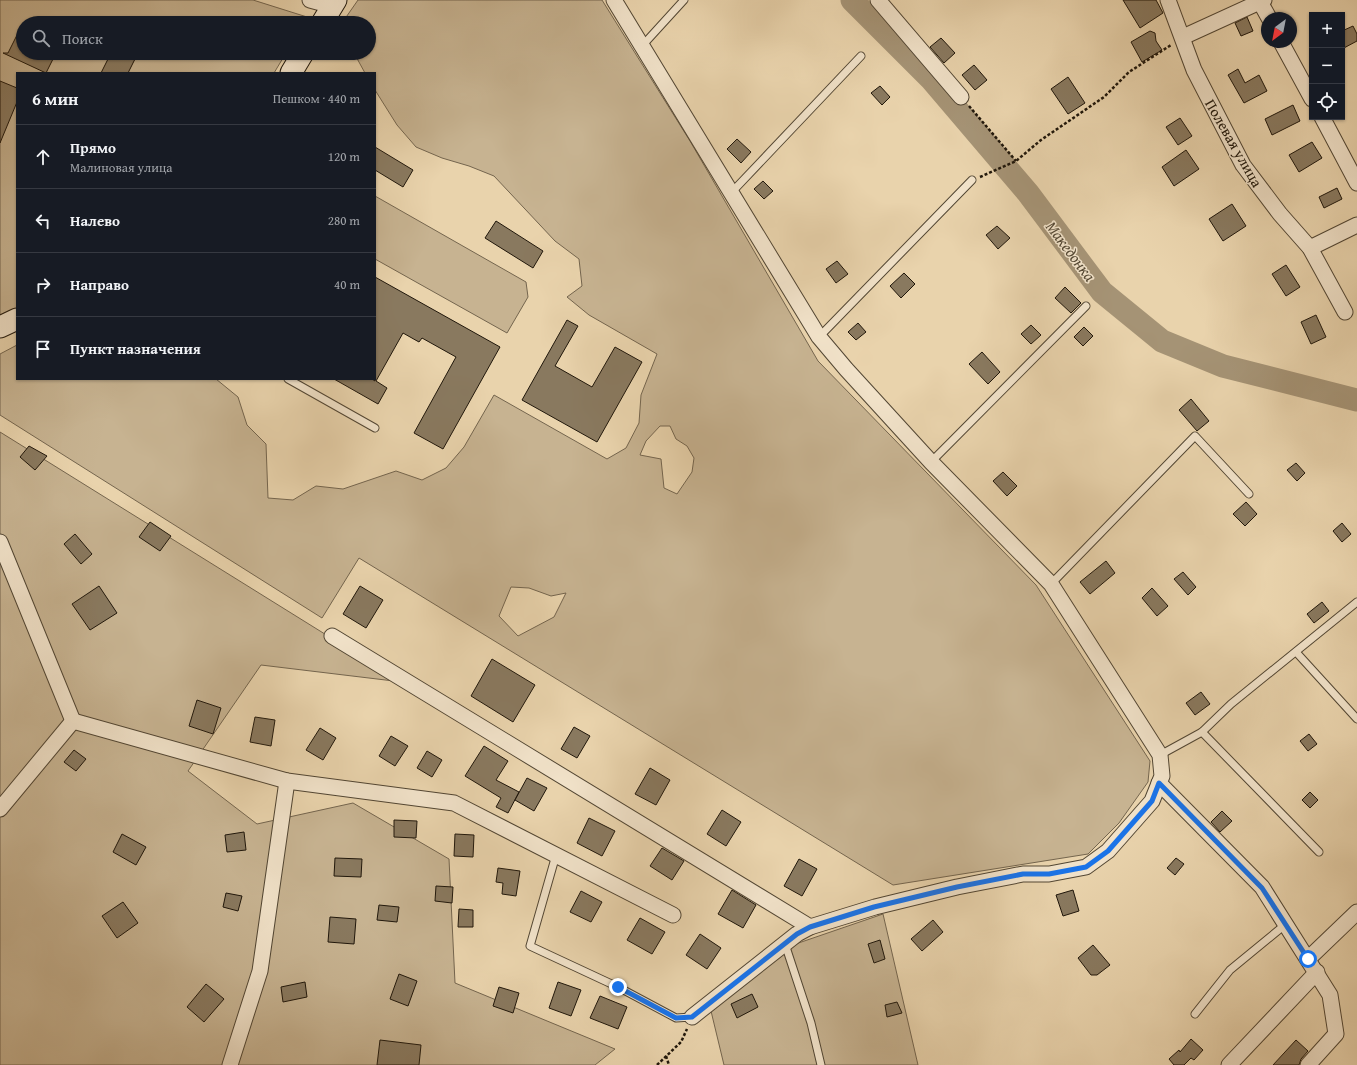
<!DOCTYPE html>
<html lang="ru">
<head>
<meta charset="utf-8">
<style>
  :root { --surface:#171b24; --page:#20242c; --text:#f1f3f6; --muted:#9ea1a6; --line:#363941 }
  body { margin:0; font-family:"Gentium Book Plus",serif; background:var(--page); color:var(--text) }
  .controls { position:absolute; right:12px; top:12px; display:grid; overflow:hidden; border-radius:0px; box-shadow:0 1px 3px #0004 }
  .controls button { width:36px; height:36px; display:grid; place-items:center; padding:0; border:0; border-bottom:1px solid var(--line); background:var(--surface); color:var(--text); font:20px sans-serif }
  .compass { position:absolute; left:1261px; top:12px; width:36px; height:36px; border-radius:50%; background:var(--surface); box-shadow:0 1px 3px #0004; rotate:212deg }
  .stop { position:absolute; width:12px; height:12px; margin:-9px; border:3px solid #1a73e8; border-radius:50%; background:#fff }
  .stop.end { background:#1a73e8; border-color:#fff; box-shadow:0 1px 4px #0008 }
  .list { margin:0; padding:0; list-style:none }
  h2 { display:flex; justify-content:space-between; align-items:center; height:52px; margin:0; padding:0 16px; font-size:17px }
  h2 small { font-size:13px; font-weight:400; color:var(--muted) }
  .list li { display:grid; grid-template-columns:26px 1fr auto; gap:12px; align-items:center; box-sizing:border-box; height:64px; padding:0 16px; border-top:1px solid var(--line) }
  .list b { display:block; font-size:15px; white-space:nowrap }
  .list p { margin:0; font-size:13px; white-space:nowrap; color:var(--muted) }
  .list em { font-size:13px; font-style:normal; color:var(--muted) }
  .icon { flex:none; width:22px; height:22px; fill:none; stroke:currentColor; stroke-width:2; stroke-linecap:round; stroke-linejoin:round }
  .map { position:relative; flex:none; width:1357px; height:1065px; overflow:hidden }
  .search { position:absolute; background:var(--surface); box-shadow:0 1px 3px #0004; left:16px; top:16px; width:360px; height:44px; display:flex; align-items:center; gap:10px; box-sizing:border-box; padding:0 14px; border-radius:22px; color:var(--muted); font-size:15px }
  .panel { position:absolute; background:var(--surface); box-shadow:0 1px 3px #0004; left:16px; top:72px; width:360px; height:308px; border-radius:0px }
  .map>svg:first-child { display:block }
  .green { fill:#c7b391; stroke:#74654e; fill-rule:evenodd }
  .lines { fill:none; stroke-linecap:round; stroke-linejoin:round }
  .river { stroke:#a59375; stroke-width:23 }
  .building { fill:#89795f; stroke:#20170b }
  .service-casing { stroke:#524633; stroke-width:9 }
  .minor-casing { stroke:#524633; stroke-width:17 }
  .secondary-casing { stroke:#20170b; stroke-width:23 }
  .path { stroke:#20170b; stroke-width:2.5; stroke-dasharray:3 2; stroke-linecap:butt }
  .service { stroke:#f1e2c9; stroke-width:7 }
  .minor { stroke:#f1e2c9; stroke-width:15 }
  .secondary { stroke:#f1e2c9; stroke-width:21 }
  .route { stroke:#1a73e8; stroke-width:5 }
  .labels { text-anchor:middle; dominant-baseline:central; stroke-width:3; stroke-linejoin:round; paint-order:stroke }
  .street-label { font-size:15px; fill:#20170b; stroke:#f1e2c9 }
  .water-label { font-size:16px; font-style:italic; fill:#554935; stroke:#f1e2c9 }
</style>
</head>
<body>
<div class="map">
<svg width="1357" height="1065" viewBox="0 0 1357 1065">
  <rect width="100%" height="100%" fill="#e9d3ac"/>
  <filter id="stains"><feTurbulence type="fractalNoise" baseFrequency=".005" numOctaves="4"/><feColorMatrix values="0 0 0 0 .2 0 0 0 0 .09 0 0 0 0 .02 0 0 0 .5 -.17"/></filter>
  <radialGradient id="worn" r=".72"><stop offset=".6" stop-color="#630" stop-opacity="0"/><stop offset="1" stop-color="#630" stop-opacity=".3"/></radialGradient>
  <g class="green">
    <polygon points="0,0 253,0 307,17 304,23 23,23 23,53 286,53 274,73 17,73 17,310 0,318"/>
    <path d="M358,0H602L690,141L818,361L1036,585L1150,761L1148,782L1119,823L1088,854L893,885L359,558L322,618L0,415V354L17,345V379H216L238,397L247,425L266,444L268,498L293,500L316,486L343,489L396,471L422,480L446,468L464,447L494,395L607,459L626,448L639,423L641,395L657,354L589,315L567,297L582,286L579,259L555,241L494,176L469,166L442,158L416,147L397,125L375,90V73H365L354,53H369V23H342ZM660,426H670L676,439L687,446L694,458L692,472L677,494L664,488L661,459L640,455L646,441ZM511,587L529,588L551,596L566,593L554,617L518,636L499,616Z"/>
    <polygon points="375,196 526,282 528,297 507,333 375,259"/>
    <polygon points="0,432 402,682 261,665 188,771 257,824 353,803 449,859 455,983 615,1049 595,1065 0,1065"/>
    <polygon points="883,914 918,1065 724,1065 711,1011 781,949"/>
  </g>
  <g class="lines">
    <polyline class="river" points="852,0 931,79 1028,193 1102,292 1162,341 1223,366 1357,400"/>
  </g>
  <g class="building">
    <polygon points="1123,0 1156,0 1163,13 1140,28"/>
    <polygon points="1247,17 1253,31 1241,36 1235,23"/>
    <polygon points="23,23 23,53 56,53 46,73 3,53 8,53"/>
    <polygon points="1353,26 1357,34 1357,41 1342,49 1342,31"/>
    <polygon points="1150,31 1155,33 1156,41 1162,50 1142,62 1131,42"/>
    <polygon points="941,38 955,53 944,63 930,47"/>
    <polygon points="111,53 138,53 128,73 101,73"/>
    <polygon points="974,65 987,80 975,90 962,75"/>
    <polygon points="1238,69 1245,83 1259,75 1267,91 1244,103 1228,75"/>
    <polygon points="1068,77 1085,103 1068,114 1051,89"/>
    <polygon points="0,81 17,88 17,102 0,143"/>
    <polygon points="880,86 890,97 882,105 871,93"/>
    <polygon points="1293,105 1300,121 1272,135 1265,119"/>
    <polygon points="1180,118 1192,136 1178,145 1166,127"/>
    <polygon points="737,139 751,152 741,163 727,149"/>
    <polygon points="1312,142 1322,158 1299,172 1289,155"/>
    <polygon points="375,147 413,170 403,187 375,170"/>
    <polygon points="1186,150 1199,169 1174,186 1162,167"/>
    <polygon points="763,181 773,191 764,199 754,189"/>
    <polygon points="1337,188 1342,199 1324,208 1319,197"/>
    <polygon points="1232,204 1246,226 1223,241 1209,219"/>
    <polygon points="496,221 543,251 533,268 485,238"/>
    <polygon points="997,226 1010,238 998,249 986,235"/>
    <polygon points="837,261 848,274 836,283 826,269"/>
    <polygon points="1286,265 1300,287 1286,296 1272,274"/>
    <polygon points="904,273 915,284 901,298 890,286"/>
    <polygon points="375,277 500,347 443,449 414,433 456,357 422,338 419,342 403,333 376,381 387,388 378,404 334,379 372,379 375,381"/>
    <polygon points="1065,287 1081,303 1071,313 1055,298"/>
    <polygon points="1316,315 1326,337 1311,344 1301,322"/>
    <polygon points="567,320 578,326 555,366 592,387 615,347 642,362 597,442 522,400"/>
    <polygon points="858,323 866,332 856,340 848,332"/>
    <polygon points="1031,325 1041,335 1031,344 1021,334"/>
    <polygon points="1084,327 1093,336 1083,346 1074,337"/>
    <polygon points="982,352 1000,372 988,384 969,364"/>
    <polygon points="1191,399 1209,421 1197,431 1179,410"/>
    <polygon points="29,446 47,456 35,470 20,457"/>
    <polygon points="1296,463 1305,473 1297,481 1287,470"/>
    <polygon points="1003,472 1017,486 1007,496 993,481"/>
    <polygon points="1246,502 1257,514 1245,526 1233,514"/>
    <polygon points="150,522 171,536 160,551 139,537"/>
    <polygon points="1342,523 1351,534 1342,542 1333,531"/>
    <polygon points="75,534 92,554 81,564 64,544"/>
    <polygon points="1106,561 1115,573 1090,594 1080,582"/>
    <polygon points="1183,572 1196,587 1188,595 1174,579"/>
    <polygon points="99,586 117,613 90,630 72,604"/>
    <polygon points="360,586 383,600 366,628 343,614"/>
    <polygon points="1152,588 1168,606 1157,616 1142,598"/>
    <polygon points="1322,602 1329,611 1314,623 1307,614"/>
    <polygon points="492,659 535,685 513,722 471,696"/>
    <polygon points="1201,692 1210,704 1195,715 1186,703"/>
    <polygon points="197,700 221,708 213,734 189,726"/>
    <polygon points="255,717 275,720 271,746 250,742"/>
    <polygon points="574,727 590,736 577,758 561,749"/>
    <polygon points="320,728 336,738 323,760 306,750"/>
    <polygon points="1309,734 1317,744 1308,751 1300,741"/>
    <polygon points="391,736 408,746 395,766 379,756"/>
    <polygon points="484,746 508,761 496,780 519,792 508,813 496,807 501,798 465,776"/>
    <polygon points="74,750 86,759 76,771 64,762"/>
    <polygon points="427,751 442,760 432,777 417,768"/>
    <polygon points="650,768 670,780 656,805 635,794"/>
    <polygon points="527,778 547,788 534,811 515,800"/>
    <polygon points="1310,792 1318,800 1310,808 1302,800"/>
    <polygon points="722,810 741,822 726,846 707,834"/>
    <polygon points="1222,811 1232,821 1220,832 1211,822"/>
    <polygon points="589,818 615,831 602,856 577,843"/>
    <polygon points="394,820 417,821 416,838 394,837"/>
    <polygon points="244,832 246,850 227,852 225,835"/>
    <polygon points="122,834 146,847 136,865 113,852"/>
    <polygon points="455,834 474,835 473,857 454,856"/>
    <polygon points="662,848 684,861 672,880 650,866"/>
    <polygon points="335,858 362,859 361,877 334,876"/>
    <polygon points="1176,858 1184,864 1175,875 1167,868"/>
    <polygon points="799,859 817,869 802,896 784,886"/>
    <polygon points="498,868 520,871 516,896 502,894 503,883 496,882"/>
    <polygon points="436,886 453,887 452,903 435,901"/>
    <polygon points="732,890 756,905 743,928 718,914"/>
    <polygon points="1073,890 1079,911 1063,916 1056,895"/>
    <polygon points="581,891 602,902 591,922 570,912"/>
    <polygon points="226,893 242,896 238,911 223,907"/>
    <polygon points="123,902 138,923 117,938 102,916"/>
    <polygon points="379,905 399,907 397,922 377,920"/>
    <polygon points="459,909 473,910 473,927 458,927"/>
    <polygon points="330,917 356,919 354,944 328,942"/>
    <polygon points="640,918 665,932 652,954 627,940"/>
    <polygon points="933,920 943,932 922,951 911,939"/>
    <polygon points="700,934 721,948 707,969 686,955"/>
    <polygon points="880,940 885,959 874,963 868,944"/>
    <polygon points="1093,945 1110,965 1097,975 1091,975 1078,958"/>
    <polygon points="399,974 417,981 408,1006 390,999"/>
    <polygon points="305,982 307,997 283,1002 281,987"/>
    <polygon points="558,982 581,990 571,1016 549,1008"/>
    <polygon points="206,984 224,999 204,1022 187,1007"/>
    <polygon points="499,987 519,993 513,1013 493,1006"/>
    <polygon points="752,994 758,1007 737,1018 731,1004"/>
    <polygon points="600,996 627,1007 618,1029 590,1018"/>
    <polygon points="897,1002 902,1013 887,1017 885,1005"/>
    <polygon points="1191,1039 1203,1050 1194,1060 1191,1058 1184,1065 1174,1065 1169,1059 1179,1050 1180,1052"/>
    <polygon points="380,1040 421,1045 419,1065 377,1065"/>
    <polygon points="1296,1040 1308,1051 1301,1059 1299,1065 1273,1065"/>
  </g>
  <g class="lines">
    <defs>
      <g id="service">
        <polyline points="642,46 684,0"/>
        <polyline points="731,193 861,56"/>
        <polyline points="819,337 972,180"/>
        <polyline points="288,379 375,428"/>
        <polyline points="931,462 1086,306"/>
        <polyline points="1051,584 1195,436 1249,494"/>
        <polyline points="1296,652 1357,719"/>
        <polyline points="1202,732 1319,852"/>
        <polyline points="1160,755 1202,732 1231,704 1357,602"/>
        <polyline points="556,855 530,946 618,987 676,1018 692,1017"/>
        <polyline points="785,944 811,1023 821,1065"/>
        <polyline points="1195,1014 1230,970 1286,924"/>
      </g>
      <g id="minor">
        <polyline points="310,0 332,6"/>
        <polyline points="614,0 819,337 846,369 931,462 1051,584 1160,755 1162,776 1152,801 1108,851 1086,867 1049,874 1023,874 957,887 875,907 810,927 797,934 692,1017"/>
        <polyline points="878,0 961,97"/>
        <polyline points="1168,0 1194,70 1243,165 1280,214 1310,248 1345,312"/>
        <polyline points="1259,0 1269,18"/>
        <polyline points="1183,37 1264,0"/>
        <polyline points="1281,42 1312,99"/>
        <polyline points="1322,117 1357,183"/>
        <polyline points="1310,248 1357,225"/>
        <polyline points="0,542 73,721"/>
        <polyline points="332,636 810,927"/>
        <polyline points="73,721 287,781 454,803 673,915"/>
        <polyline points="1159,783 1262,887 1330,995 1336,1034 1308,1065"/>
        <polyline points="0,809 73,721"/>
        <polyline points="1308,959 1357,912"/>
        <polyline points="230,1065 260,971 287,781"/>
        <polyline points="1229,1065 1317,972"/>
      </g>
      <g id="secondary">
        <polyline points="322,23 336,0"/>
        <polyline points="291,73 303,53"/>
        <polyline points="0,327 17,319"/>
      </g>
    </defs>
    <use href="#service" class="service-casing"/>
    <use href="#minor" class="minor-casing"/>
    <use href="#secondary" class="secondary-casing"/>
    <g class="path">
      <polyline points="969,106 1016,161"/>
      <polyline points="980,177 1016,161 1041,140 1104,97 1129,72 1171,45"/>
      <polyline points="666,1056 669,1065"/>
      <polyline points="657,1065 681,1042 687,1029"/>
    </g>
    <use href="#service" class="service"/>
    <use href="#minor" class="minor"/>
    <use href="#secondary" class="secondary"/>
  </g>
  <g class="lines">
    <polyline class="route" points="618,987 676,1018 692,1017 797,934 810,927 874,907 957,887 1023,874 1049,874 1086,867 1108,851 1152,801 1159,783 1262,888 1308,959"/>
  </g>
  <g class="labels">
    <g class="street-label">
      <text transform="translate(1234 143) rotate(60)">Полевая улица</text>
    </g>
    <g class="water-label">
      <text transform="translate(1071 251) rotate(53)">Македонка</text>
    </g>
  </g>
  <rect width="100%" height="100%" filter="url(#stains)"/>
  <rect width="100%" height="100%" fill="url(#worn)"/>
</svg>
<div class="controls">
<button>+</button>
<button>−</button>
<button><svg class="icon" aria-label="locate" viewBox="0 0 24 24"><circle cx="12" cy="12" r="6"/><path d="M12 2v4M12 18v4M2 12h4M18 12h4"/></svg></button>
</div>
<svg class="compass" viewBox="-18 -18 36 36"><path d="M0-13l5 13h-10z" fill="#e53935"/><path d="M0 13l5-13h-10z" fill="#9ea1a6"/></svg>
<div class="stop" style="left:1308px;top:959px"></div>
<div class="stop end" style="left:618px;top:987px"></div>
<div class="search"><svg class="icon" aria-label="search" viewBox="0 0 24 24"><circle cx="10" cy="10" r="6"/><path d="M15 15l6 6"/></svg>Поиск</div>
<section class="panel">
<h2>6 мин<small>Пешком · 440 m</small></h2>
<ul class="list">
<li><svg class="icon" aria-label="ahead" viewBox="0 0 24 24"><path d="M12 20V5M6 11l6-6 6 6"/></svg><div><b>Прямо</b><p>Малиновая улица</p></div><em>120 m</em></li>
<li><svg class="icon" aria-label="left" viewBox="0 0 24 24"><path d="M17 20v-9H6M10 6l-5 5 5 5"/></svg><div><b>Налево</b></div><em>280 m</em></li>
<li><svg class="icon" aria-label="right" viewBox="0 0 24 24"><path d="M7 20v-9h11M14 6l5 5-5 5"/></svg><div><b>Направо</b></div><em>40 m</em></li>
<li><svg class="icon" aria-label="arrive" viewBox="0 0 24 24"><path d="M6 21V4h12l-3 4 3 4H6"/></svg><div><b>Пункт назначения</b></div></li>
</ul>
</section>
</div>
</body>
</html>
